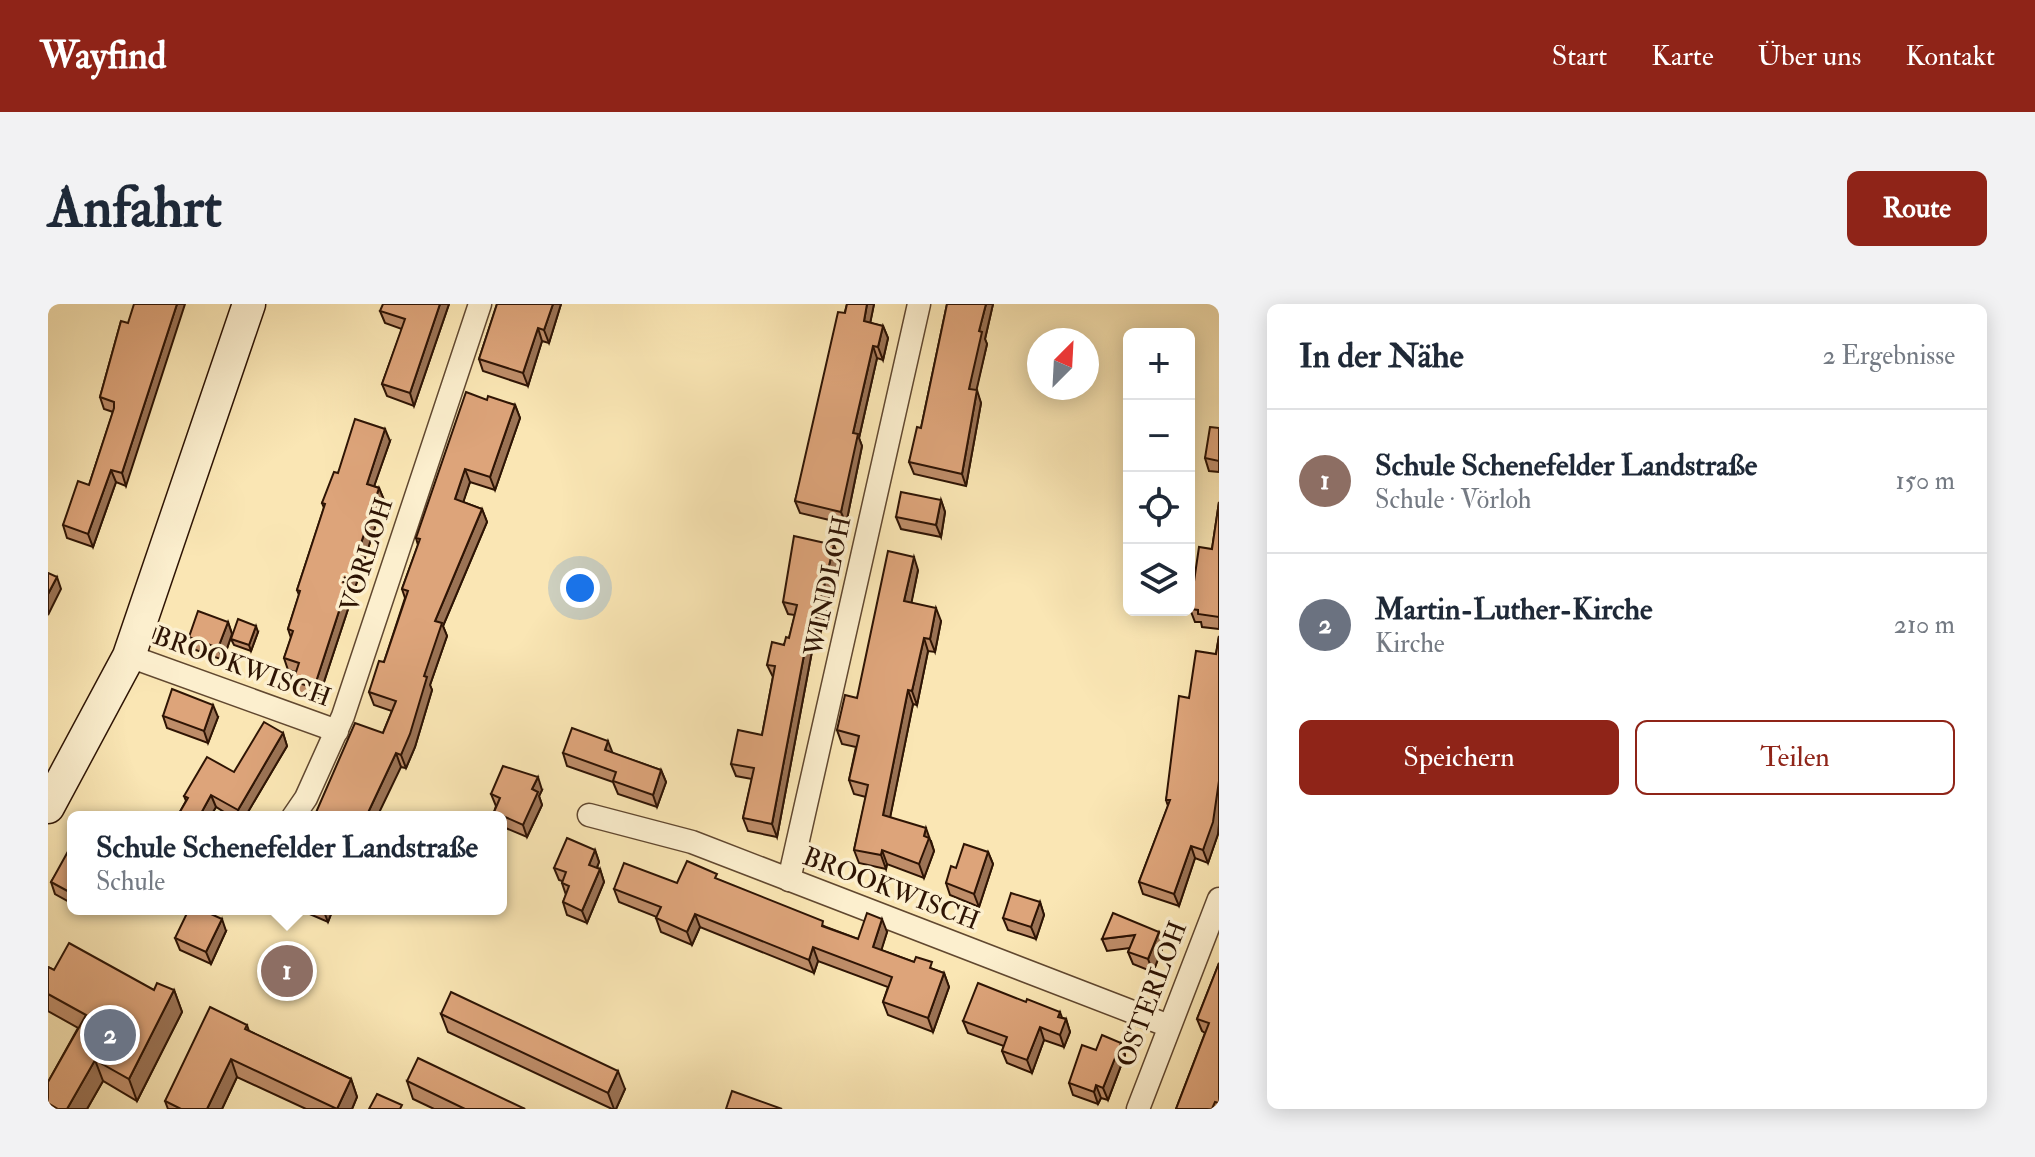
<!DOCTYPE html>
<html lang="de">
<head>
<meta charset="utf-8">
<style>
  :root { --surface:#fff; --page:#f2f2f3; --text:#1f2937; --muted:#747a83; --line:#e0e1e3; --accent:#8f2418 }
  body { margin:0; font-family:"IM FELL Double Pica",serif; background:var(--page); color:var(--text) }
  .controls { position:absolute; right:24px; top:24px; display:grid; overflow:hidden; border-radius:12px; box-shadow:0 4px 20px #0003 }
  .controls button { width:72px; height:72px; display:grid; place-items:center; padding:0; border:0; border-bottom:2px solid var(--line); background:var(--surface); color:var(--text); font:40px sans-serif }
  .compass { position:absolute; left:979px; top:24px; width:72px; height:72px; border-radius:50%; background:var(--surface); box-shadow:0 4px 20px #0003; rotate:24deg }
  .you { position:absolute; left:532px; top:284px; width:28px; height:28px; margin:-20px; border:6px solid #fff; border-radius:50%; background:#1a73e8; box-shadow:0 0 0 12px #1a73e833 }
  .badge { display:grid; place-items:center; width:52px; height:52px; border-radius:50%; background:var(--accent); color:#fff; font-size:26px; font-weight:700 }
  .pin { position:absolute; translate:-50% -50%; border:4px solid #fff; box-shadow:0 2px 8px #0006 }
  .popup { position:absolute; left:19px; top:507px; width:440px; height:104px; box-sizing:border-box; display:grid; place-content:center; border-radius:12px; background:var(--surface); filter:drop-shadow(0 2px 6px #0005); font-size:26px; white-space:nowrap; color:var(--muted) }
  .popup b { font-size:30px; color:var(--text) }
  .popup::after { content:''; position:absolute; left:50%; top:100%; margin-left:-16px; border:16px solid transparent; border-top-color:var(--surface) }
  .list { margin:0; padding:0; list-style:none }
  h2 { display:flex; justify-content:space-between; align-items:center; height:104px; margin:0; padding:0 32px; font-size:34px }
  h2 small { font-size:26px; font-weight:400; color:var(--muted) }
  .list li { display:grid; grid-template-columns:52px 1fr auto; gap:24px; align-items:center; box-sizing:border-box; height:144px; padding:0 32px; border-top:2px solid var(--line) }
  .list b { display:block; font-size:30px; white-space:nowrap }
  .list p { margin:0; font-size:26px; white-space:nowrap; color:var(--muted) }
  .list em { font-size:26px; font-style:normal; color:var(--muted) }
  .actions { display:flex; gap:16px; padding:24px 32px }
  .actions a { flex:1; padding:18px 0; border:2px solid var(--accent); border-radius:12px; text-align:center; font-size:28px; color:var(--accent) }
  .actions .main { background:var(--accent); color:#fff }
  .icon { flex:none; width:44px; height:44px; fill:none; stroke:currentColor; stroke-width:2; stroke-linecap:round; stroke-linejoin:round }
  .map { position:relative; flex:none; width:1171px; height:805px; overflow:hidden; border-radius:12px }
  header { display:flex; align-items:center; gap:48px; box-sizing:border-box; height:112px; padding:0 40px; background:var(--accent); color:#fff }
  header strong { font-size:38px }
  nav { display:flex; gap:44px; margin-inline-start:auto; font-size:28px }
  .intro { display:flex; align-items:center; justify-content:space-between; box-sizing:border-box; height:192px; padding:0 48px }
  h1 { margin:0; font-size:56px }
  .button { padding:20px 36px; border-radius:12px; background:var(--accent); color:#fff; font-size:28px; font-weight:700 }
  main { display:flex; gap:48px; padding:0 48px }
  aside { flex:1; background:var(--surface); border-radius:12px; box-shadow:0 4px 20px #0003 }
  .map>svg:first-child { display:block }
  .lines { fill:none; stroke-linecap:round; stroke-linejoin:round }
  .street-casing { stroke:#614830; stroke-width:25 }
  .secondary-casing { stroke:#2e1404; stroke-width:35 }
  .street { stroke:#fcefce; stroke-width:22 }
  .secondary { stroke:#fcefce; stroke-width:32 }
  .wall { fill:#be8d69; stroke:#2e1404; stroke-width:2 }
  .shaded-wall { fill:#9b7355; stroke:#2e1404; stroke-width:2 }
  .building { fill:#dda47a; stroke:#2e1404; stroke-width:2 }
  .labels { text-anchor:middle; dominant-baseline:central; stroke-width:7; stroke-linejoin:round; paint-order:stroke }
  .street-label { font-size:26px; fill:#2e1404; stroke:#fcefce }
</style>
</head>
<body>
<header>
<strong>Wayfind</strong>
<nav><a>Start</a><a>Karte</a><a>Über uns</a><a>Kontakt</a></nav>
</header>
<div class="intro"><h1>Anfahrt</h1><a class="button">Route</a></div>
<main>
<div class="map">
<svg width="1171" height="805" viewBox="0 0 1171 805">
  <rect width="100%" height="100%" fill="#fae6b4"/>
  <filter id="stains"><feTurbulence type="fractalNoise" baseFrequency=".0025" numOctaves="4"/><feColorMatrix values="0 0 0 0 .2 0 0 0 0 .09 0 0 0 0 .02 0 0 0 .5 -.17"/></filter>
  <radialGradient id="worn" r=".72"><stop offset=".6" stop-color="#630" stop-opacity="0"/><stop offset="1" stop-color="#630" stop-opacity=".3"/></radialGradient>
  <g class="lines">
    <defs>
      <g id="street">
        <polyline points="81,352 289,427"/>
        <polyline points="541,511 644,538 1121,722"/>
        <polyline points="245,513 258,494 295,412 432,0"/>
        <polyline points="741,576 871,0"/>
        <polyline points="1090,805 1171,595"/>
      </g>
      <polyline id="secondary" points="0,503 81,352 201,0"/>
    </defs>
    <use href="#street" class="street-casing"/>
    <use href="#secondary" class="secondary-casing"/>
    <use href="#street" class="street"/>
    <use href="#secondary" class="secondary"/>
  </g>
  <g class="wall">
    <polygon points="401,0 366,102 339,92 334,80 354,25 337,19 332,7"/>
    <polygon points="449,0 513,0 501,39 494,37 480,82 435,67 431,55"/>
    <polygon points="799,0 826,0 822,19 835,22 840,34 835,56 829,54 811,134 814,142 798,220 752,209 747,197"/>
    <polygon points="899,0 945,0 937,35 939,40 928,86 933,99 918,182 866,170 861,158 873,124"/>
    <polygon points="73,17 78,182 68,178 45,243 19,234 15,221 41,181 65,108 56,105 52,93"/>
    <polygon points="439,96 467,101 472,114 447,186 422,178 415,198 434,205 439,218 395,322 399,332 382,381 384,386 367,443 358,464 353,463 335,429 344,407 326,401 321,388 336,358 357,294 354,285 370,241 368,234"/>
    <polygon points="1171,124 1171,168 1161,167 1157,154"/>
    <polygon points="342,137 326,182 331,184 336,196 270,396 250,389 245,377 248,368 240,366 236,354 243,334 240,325 251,291 249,286 276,204 274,199 290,169"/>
    <polygon points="893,196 897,208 893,233 853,225 848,213"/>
    <polygon points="1171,198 1171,325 1154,323 1153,318 1147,318 1142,305 1164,245"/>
    <polygon points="791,254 773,327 768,326 729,533 700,527 695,514 704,475 688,472 683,460 714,431 725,373 719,361 741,334 747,311 740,310 735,298"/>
    <polygon points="870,266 863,299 893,317 887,348 880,347 869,401 865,400 842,513 883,537 886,547 876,574 839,560 838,565 811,559 806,546 818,493 806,490 801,476 808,443 794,440 789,426 809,394"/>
    <polygon points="180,318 184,330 175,356 145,345 141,333"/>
    <polygon points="210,328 203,347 186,341 183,335"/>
    <polygon points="1171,332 1171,520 1170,530 1160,559 1147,554 1131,602 1095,590 1091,578 1120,502 1118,496 1141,394 1168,350"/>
    <polygon points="115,412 170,413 160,439 119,424"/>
    <polygon points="235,429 239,442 197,513 184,513 168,503 162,513 129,513 138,497 136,492 186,468"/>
    <polygon points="515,449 564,449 613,466 618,478 609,503 570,490 565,478 519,462"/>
    <polygon points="494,486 491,492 494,501 479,533 453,522 453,513 447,513 446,508 448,502 443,490"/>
    <polygon points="25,544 25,600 7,590 3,578"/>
    <polygon points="547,546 551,558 549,564 552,565 556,578 539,619 519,611 515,598 518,591 514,579 514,577 511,576 506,564"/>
    <polygon points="940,548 945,560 931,603 902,591 898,579 908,564"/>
    <polygon points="671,576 778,623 810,635 839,628 833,646 896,669 901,683 885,728 840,711 835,698 840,683 770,657 766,669 652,623 644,641 613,628 608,614 609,613 571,598 566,585"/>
    <polygon points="992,598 996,611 988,635 960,626 955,614"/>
    <polygon points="250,605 285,605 280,618"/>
    <polygon points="178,627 163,660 132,646 127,634"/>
    <polygon points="1111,628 1116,640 1105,668 1085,660 1080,648 1082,644 1059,647 1054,635"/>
    <polygon points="1171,659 1171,805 1128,805 1157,729 1154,727 1149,715"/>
    <polygon points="0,663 6,666 106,686 126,686 134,708 89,797 55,777 39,805 0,805 0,778 30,724 0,707"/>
    <polygon points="393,710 577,785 568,805 564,805 400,728"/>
    <polygon points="1015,714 1018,715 1022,728 1016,743 996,736 984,769 959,759 954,747 956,742 920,729 915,717"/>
    <polygon points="199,721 201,727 303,775 309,793 304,805 258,805 189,773 174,805 120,805 117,797"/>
    <polygon points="1073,739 1077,751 1060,796 1053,794 1050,800 1025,791 1021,779 1048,746"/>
    <polygon points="359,777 477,805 386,805 365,795"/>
  </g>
  <g class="shaded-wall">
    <polygon points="129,0 137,0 78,182 74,169"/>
    <polygon points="392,0 401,0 366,102 362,89"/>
    <polygon points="505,0 513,0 501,39 496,26"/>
    <polygon points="819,0 826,0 820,30 816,17"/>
    <polygon points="938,0 945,0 937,35 939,40 926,97 921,85 931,27"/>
    <polygon points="835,22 840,34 835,56 830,43"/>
    <polygon points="490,24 494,37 480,82 475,69"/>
    <polygon points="825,42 829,54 811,134 814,142 798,220 793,208 805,129"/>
    <polygon points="929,86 933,99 918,182 914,170"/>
    <polygon points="467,101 472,114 447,186 442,173"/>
    <polygon points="337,125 342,137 323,191 319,180"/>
    <polygon points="417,165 422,178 412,208 407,195"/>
    <polygon points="63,166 68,178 45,243 40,230"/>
    <polygon points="331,184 336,196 270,396 266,384"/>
    <polygon points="893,196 897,208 893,233 888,221"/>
    <polygon points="434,205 439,218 395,322 399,332 382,381 384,386 367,443 358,464 353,451 376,372 387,317"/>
    <polygon points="786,241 791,254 773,327 768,315"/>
    <polygon points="866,253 870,266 861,311 856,297"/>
    <polygon points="9,273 13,285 0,311 0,290"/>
    <polygon points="888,304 893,317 887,348 882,335"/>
    <polygon points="763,314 768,326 729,533 724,520"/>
    <polygon points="180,318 184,330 175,356 170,344"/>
    <polygon points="208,322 210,328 203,347 201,341"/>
    <polygon points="876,334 880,347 869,401 864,387"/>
    <polygon points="860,386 865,400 840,524 835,511"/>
    <polygon points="165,401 170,413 160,439 156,427"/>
    <polygon points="235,429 239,442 197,513 192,513 190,506"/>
    <polygon points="560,437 565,450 557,446"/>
    <polygon points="348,449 353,463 329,513 318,513"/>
    <polygon points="613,466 618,478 609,503 605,491"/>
    <polygon points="490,473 494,486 491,492 494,501 479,533 475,521 484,485"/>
    <polygon points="1171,477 1171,520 1170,530 1160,559 1155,546"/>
    <polygon points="163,491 168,503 162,513 151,513"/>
    <polygon points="878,524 886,547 876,574 871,560 876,532"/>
    <polygon points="1143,542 1147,554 1131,602 1126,590"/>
    <polygon points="547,546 551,558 545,573 541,561"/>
    <polygon points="834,546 839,560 838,565 833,551"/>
    <polygon points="940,548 945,560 931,603 926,590"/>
    <polygon points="552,565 556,578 539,619 534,607"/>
    <polygon points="992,598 996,611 988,635 983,623"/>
    <polygon points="275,605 285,605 280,618"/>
    <polygon points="647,610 652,623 644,641 639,628"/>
    <polygon points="174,615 178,627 163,660 158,648"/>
    <polygon points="834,615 839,628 830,657 825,643"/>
    <polygon points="1111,628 1116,640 1105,668 1100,655"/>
    <polygon points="765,643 770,657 766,669 761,656"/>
    <polygon points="896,669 901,683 885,728 880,714"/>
    <polygon points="126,686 134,708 89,797 81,775"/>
    <polygon points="1012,708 1016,719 1018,715 1022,728 1016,743 1012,731 1010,713"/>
    <polygon points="992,723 996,736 984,769 979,756"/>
    <polygon points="1073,739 1077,751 1060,796 1055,784"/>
    <polygon points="183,755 189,773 174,805 159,805"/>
    <polygon points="47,756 55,777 39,805 19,805"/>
    <polygon points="570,767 577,785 568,805 566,805 560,789"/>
    <polygon points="303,775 309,793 304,805 289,805"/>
    <polygon points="1048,781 1053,794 1050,800 1046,788"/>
  </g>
  <g class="building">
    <polygon points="86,0 129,0 74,169 63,166 40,230 15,221 30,177 41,181 66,104 66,98 52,93 73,17 80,19"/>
    <polygon points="335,0 392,0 362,89 334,80 357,15 332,7"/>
    <polygon points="449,0 505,0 496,26 490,24 475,69 431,55"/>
    <polygon points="799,0 819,0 816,17 835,22 830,43 825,42 805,129 810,130 793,208 747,197 790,8 797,9"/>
    <polygon points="899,0 938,0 931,27 934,28 921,85 929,86 914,170 861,158 869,123 873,124"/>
    <polygon points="418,88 439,96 440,92 467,101 442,173 417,165 407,195 434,205 387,317 394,319 376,372 379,373 362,430 353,451 348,449 318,513 266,513 307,419 335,429 348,397 321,388 331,357 336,358 360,287 354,285 372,235 368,234"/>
    <polygon points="307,115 337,125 319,180 331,184 266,384 245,377 251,359 236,354 245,327 240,325 252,287 249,286 277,200 274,199 286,168 290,169"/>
    <polygon points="1162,123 1171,124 1171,157 1157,154"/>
    <polygon points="853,188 893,196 888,221 848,213"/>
    <polygon points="1171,198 1171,313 1150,310 1150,306 1142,305 1151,243 1164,245"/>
    <polygon points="746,232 786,241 768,315 763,314 724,520 695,514 706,464 683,460 690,426 714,431 727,362 719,361 724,338 736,341 738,333 741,334 749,301 735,298"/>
    <polygon points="840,247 866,253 856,297 888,304 882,335 876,334 864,387 860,386 835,511 878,524 876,532 881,534 871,560 834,546 833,551 806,546 820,481 801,476 811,432 789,426 797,391 809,394"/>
    <polygon points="0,269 9,273 0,290"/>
    <polygon points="150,307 180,318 170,344 141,333"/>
    <polygon points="190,315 208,322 201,341 183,335"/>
    <polygon points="1171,332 1171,477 1165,518 1155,546 1143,542 1126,590 1091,578 1122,496 1118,496 1131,392 1141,394 1148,347 1168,350"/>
    <polygon points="124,385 165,401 156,427 115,412"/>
    <polygon points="216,418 235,429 190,506 163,491 151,513 129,513 140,494 136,492 159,453 186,468"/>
    <polygon points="524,424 560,437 557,446 613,466 605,491 565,477 568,468 515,449"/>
    <polygon points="455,462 490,473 484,485 490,488 475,521 446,508 452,494 443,490"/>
    <polygon points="519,534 547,546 541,561 552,565 534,607 515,598 521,582 514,579 518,568 506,564"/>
    <polygon points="916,540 940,548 926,590 898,579 903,562 908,564"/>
    <polygon points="23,542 25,544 25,590 3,578"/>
    <polygon points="639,557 669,570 667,574 775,617 774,622 810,635 819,609 834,615 825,643 866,658 868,653 884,658 882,664 896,669 880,714 835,698 844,673 765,643 761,656 647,610 639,628 608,614 613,603 566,585 576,559 629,579"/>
    <polygon points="963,589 992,598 983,623 955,614"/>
    <polygon points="141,605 152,605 174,615 158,648 127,634"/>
    <polygon points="1065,609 1111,628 1100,655 1080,648 1087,631 1054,635"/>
    <polygon points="21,639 106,686 109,679 126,686 81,775 47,756 19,805 10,805 0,799 0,778 38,711 0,690 0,663 6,666"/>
    <polygon points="1171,659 1171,799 1167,798 1164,805 1128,805 1161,719 1149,715"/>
    <polygon points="930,679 978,698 979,695 1012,708 1010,713 1018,715 1012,731 992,723 979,756 954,747 959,733 915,717"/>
    <polygon points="403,688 570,767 560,789 393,710"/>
    <polygon points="162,703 199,721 197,725 303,775 289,805 183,755 159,805 133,805 117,797"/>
    <polygon points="1054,731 1073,739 1055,784 1048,781 1046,788 1021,779 1034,741 1048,746"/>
    <polygon points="370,754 477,805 417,805 359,777"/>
    <polygon points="684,787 734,805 678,805"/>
    <polygon points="329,790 354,801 352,805 321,805"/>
  </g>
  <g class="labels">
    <g class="street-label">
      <text transform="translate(319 251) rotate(-72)">VÖRLOH</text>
      <text transform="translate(780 282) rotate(-78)">WINDLOH</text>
      <text transform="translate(194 363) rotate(20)">BROOKWISCH</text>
      <text transform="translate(843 585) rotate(21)">BROOKWISCH</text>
      <text transform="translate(1104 690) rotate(-69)">OSTERLOH</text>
    </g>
  </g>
  <rect width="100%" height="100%" filter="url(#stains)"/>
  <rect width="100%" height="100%" fill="url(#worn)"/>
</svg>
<div class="controls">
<button>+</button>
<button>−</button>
<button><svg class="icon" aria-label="locate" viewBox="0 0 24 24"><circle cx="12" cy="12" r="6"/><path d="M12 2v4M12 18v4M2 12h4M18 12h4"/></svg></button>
<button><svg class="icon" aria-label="layers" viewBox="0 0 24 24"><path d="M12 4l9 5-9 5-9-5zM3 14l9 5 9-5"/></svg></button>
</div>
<svg class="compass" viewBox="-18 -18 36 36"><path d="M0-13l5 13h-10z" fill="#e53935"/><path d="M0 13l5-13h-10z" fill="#747a83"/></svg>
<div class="you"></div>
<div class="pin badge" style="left:239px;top:667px;background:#8d6e63">1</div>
<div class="popup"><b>Schule Schenefelder Landstraße</b>Schule</div>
<div class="pin badge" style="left:62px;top:731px;background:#6b7280">2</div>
</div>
<aside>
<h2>In der Nähe<small>2 Ergebnisse</small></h2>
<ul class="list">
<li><span class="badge" style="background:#8d6e63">1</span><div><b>Schule Schenefelder Landstraße</b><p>Schule · Vörloh</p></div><em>150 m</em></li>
<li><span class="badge" style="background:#6b7280">2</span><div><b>Martin-Luther-Kirche</b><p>Kirche</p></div><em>210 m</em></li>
</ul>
<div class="actions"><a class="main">Speichern</a><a>Teilen</a></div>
</aside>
</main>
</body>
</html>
